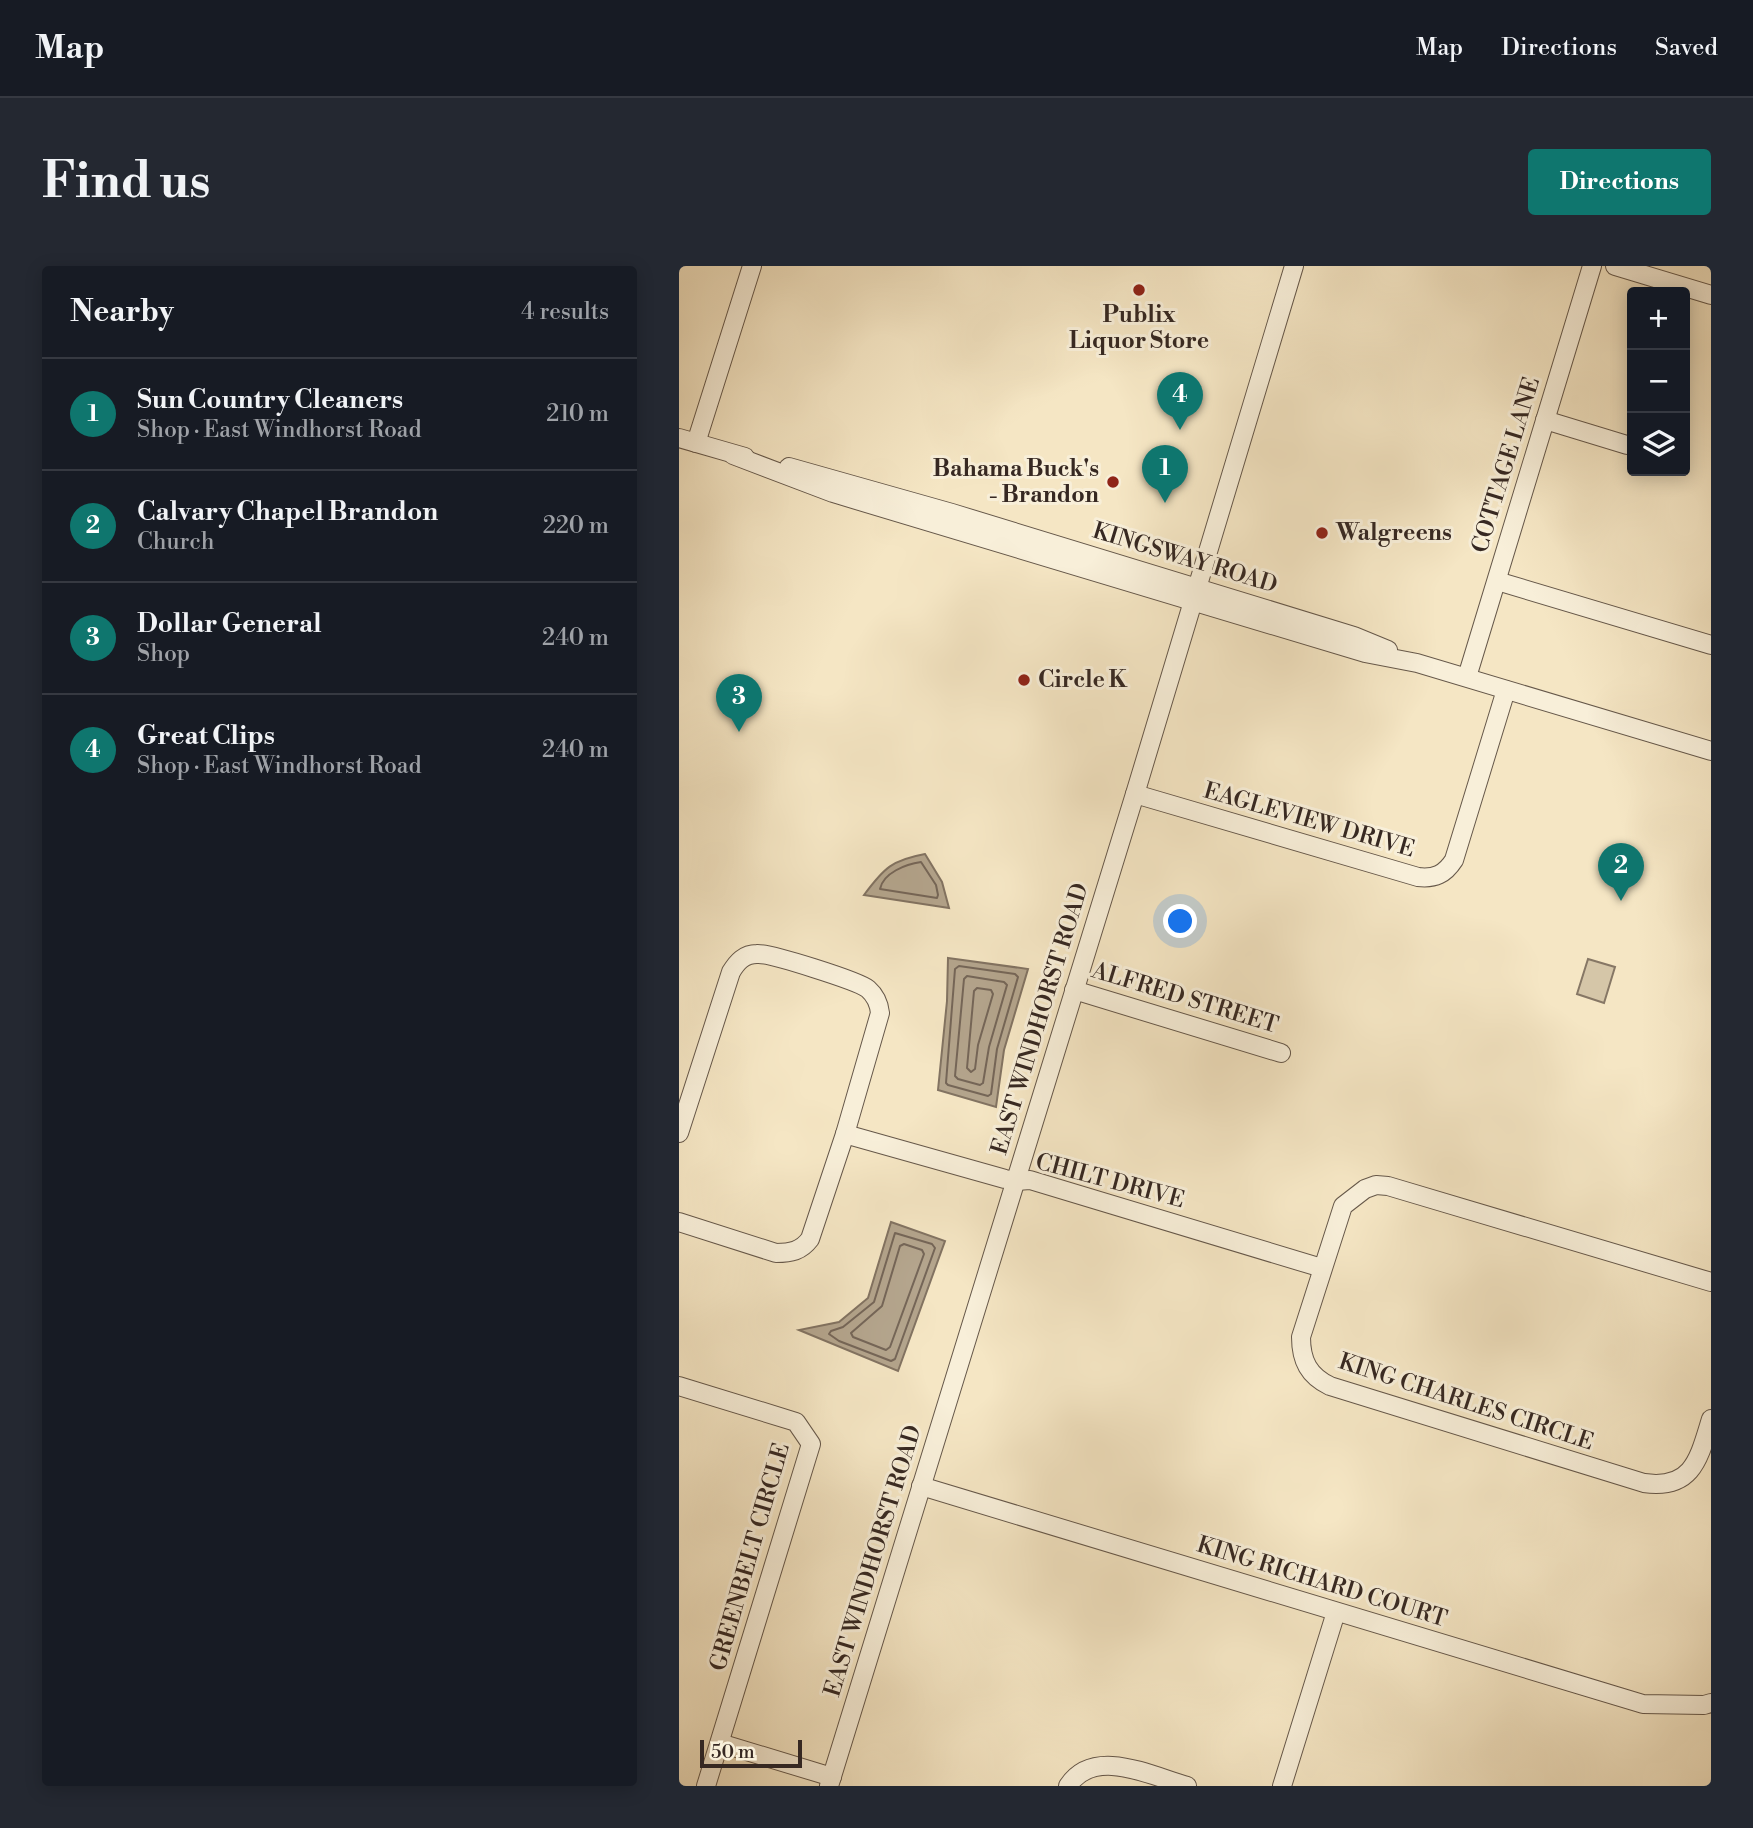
<!DOCTYPE html>
<html lang="en">
<head>
<meta charset="utf-8">
<style>
  :root { --surface:#171b24; --page:#242831; --text:#f1f3f6; --muted:#9ea1a6; --line:#363941; --accent:#0f766e }
  body { margin:0; font-family:"Libre Bodoni",serif; background:var(--page); color:var(--text) }
  .controls { position:absolute; right:21px; top:21px; display:grid; overflow:hidden; border-radius:7px; box-shadow:0 4px 18px #0003 }
  .controls button { width:63px; height:63px; display:grid; place-items:center; padding:0; border:0; border-bottom:2px solid var(--line); background:var(--surface); color:var(--text); font:35px sans-serif }
  .scale { position:absolute; left:21px; bottom:18px; width:102px; box-sizing:border-box; padding-left:7px; border:4px solid #362822; border-top:0; font-size:19px; line-height:24px; white-space:nowrap; color:#362822; -webkit-text-stroke:5px #f8efd9; paint-order:stroke }
  .you { position:absolute; left:502px; top:656px; width:24px; height:24px; margin:-18px; border:5px solid #fff; border-radius:50%; background:#1a73e8; box-shadow:0 0 0 10px #1a73e833 }
  .badge { display:grid; place-items:center; width:46px; height:46px; border-radius:50%; background:var(--accent); color:#fff; font-size:23px; font-weight:700 }
  .pin { position:absolute; translate:-50% -58px; filter:drop-shadow(0 2px 4px #0008) }
  .pin::after { content:''; position:absolute; top:37px; width:24px; height:21px; background:inherit; clip-path:polygon(0 0,100% 0,50% 100%) }
  .list { margin:0; padding:0; list-style:none }
  h2 { display:flex; justify-content:space-between; align-items:center; height:91px; margin:0; padding:0 28px; font-size:30px }
  h2 small { font-size:23px; font-weight:400; color:var(--muted) }
  .list li { display:grid; grid-template-columns:46px 1fr auto; gap:21px; align-items:center; box-sizing:border-box; height:112px; padding:0 28px; border-top:2px solid var(--line) }
  .list b { display:block; font-size:26px; white-space:nowrap }
  .list p { margin:0; font-size:23px; white-space:nowrap; color:var(--muted) }
  .list em { font-size:23px; font-style:normal; color:var(--muted) }
  .icon { flex:none; width:38px; height:38px; fill:none; stroke:currentColor; stroke-width:2; stroke-linecap:round; stroke-linejoin:round }
  .map { position:relative; flex:none; width:1032px; height:1520px; overflow:hidden; border-radius:7px }
  header { display:flex; align-items:center; gap:42px; box-sizing:border-box; height:98px; padding:0 35px; background:var(--surface); border-bottom:2px solid var(--line) }
  header strong { font-size:33px }
  nav { display:flex; gap:38px; margin-inline-start:auto; font-size:24px }
  .intro { display:flex; align-items:center; justify-content:space-between; box-sizing:border-box; height:168px; padding:0 42px }
  h1 { margin:0; font-size:49px }
  .button { padding:18px 32px; border-radius:7px; background:var(--accent); color:#fff; font-size:24px; font-weight:700 }
  main { display:flex; gap:42px; padding:0 42px }
  aside { flex:1; background:var(--surface); border-radius:7px; box-shadow:0 4px 18px #0003 }
  .map>svg:first-child { display:block }
  .green { fill:#d5c6a8; stroke:#867765; stroke-width:2 }
  .water { fill:#b4a58d; stroke:#827362; stroke-width:2 }
  .lines { fill:none; stroke-linecap:round; stroke-linejoin:round }
  .shore { stroke:#756658; stroke-width:2 }
  .minor-casing { stroke:#66584a; stroke-width:20 }
  .minor { stroke:#f8efd9; stroke-width:18 }
  .poi-dot { fill:#8f2418; stroke:#f8efd9; stroke-width:2.5 }
  .labels { text-anchor:middle; dominant-baseline:central; stroke-width:6; stroke-linejoin:round; paint-order:stroke }
  .poi-label { font-size:23px; font-weight:bold; fill:#362822; stroke:#f8efd9; text-anchor:start }
  .street-label { font-size:23px; fill:#362822; stroke:#f8efd9 }
</style>
</head>
<body>
<header>
<strong>Map</strong>
<nav><a>Map</a><a>Directions</a><a>Saved</a></nav>
</header>
<div class="intro"><h1>Find us</h1><a class="button">Directions</a></div>
<main>
<aside>
<h2>Nearby<small>4 results</small></h2>
<ul class="list">
<li><span class="badge">1</span><div><b>Sun Country Cleaners</b><p>Shop · East Windhorst Road</p></div><em>210 m</em></li>
<li><span class="badge">2</span><div><b>Calvary Chapel Brandon</b><p>Church</p></div><em>220 m</em></li>
<li><span class="badge">3</span><div><b>Dollar General</b><p>Shop</p></div><em>240 m</em></li>
<li><span class="badge">4</span><div><b>Great Clips</b><p>Shop · East Windhorst Road</p></div><em>240 m</em></li>
</ul>
</aside>
<div class="map">
<svg width="1032" height="1520" viewBox="0 0 1032 1520">
  <rect width="100%" height="100%" fill="#f5e6c4"/>
  <filter id="stains"><feTurbulence type="fractalNoise" baseFrequency=".00286" numOctaves="4"/><feColorMatrix values="0 0 0 0 .2 0 0 0 0 .09 0 0 0 0 .02 0 0 0 .5 -.17"/></filter>
  <radialGradient id="worn" r=".72"><stop offset=".6" stop-color="#630" stop-opacity="0"/><stop offset="1" stop-color="#630" stop-opacity=".3"/></radialGradient>
  <polygon class="green" points="909,693 936,701 925,737 898,728"/>
  <g class="water">
    <path d="M246,588L263,616L270,642L185,629C205,602 213,594 246,588Z"/>
    <polygon points="269,692 349,703 325,784 317,841 259,824 268,735"/>
    <polygon points="212,956 266,975 219,1105 120,1064 160,1056 189,1032"/>
  </g>
  <g class="lines">
    <g class="shore">
      <path d="M242,596L257,619L259,629L258,632L201,623C204,607 227,598 242,596Z"/>
      <polygon points="280,700 336,708 339,711 318,783 312,828 309,830 269,819 267,817 276,703"/>
      <polygon points="288,710 325,716 328,719 310,781 304,817 301,819 279,813 276,810 285,713"/>
      <polygon points="298,722 312,724 314,728 299,779 296,803 292,806 288,802 295,725"/>
      <polygon points="216,967 253,978 256,982 216,1093 212,1095 160,1075 150,1068 152,1065 164,1061 195,1036"/>
      <polygon points="225,978 243,984 245,988 211,1081 207,1084 174,1071 172,1067 203,1040 221,980"/>
    </g>
    <defs>
      <g id="minor">
        <polyline points="936,0 1032,29"/>
        <polyline points="866,154 948,179"/>
        <polyline points="0,172 66,191"/>
        <polyline points="17,177 73,0"/>
        <polyline points="54,189 154,227 686,387 738,397 1032,485"/>
        <polyline points="110,201 273,247 675,370 709,384"/>
        <polyline points="818,315 1032,379"/>
        <polyline points="788,411 913,0"/>
        <path d="M456,528L739,611C756,613 766,608 775,594L827,424"/>
        <polyline points="395,724 602,787"/>
        <path d="M0,867L52,706C58,696 65,688 78,688C91,687 179,715 189,723C197,730 200,737 201,747L166,868L131,973C122,985 112,987 97,987L0,956"/>
        <polyline points="166,868 326,913 337,915 351,914 643,1002"/>
        <path d="M1032,1016L709,920L697,919L686,923L664,940L622,1071C622,1095 630,1110 651,1120L965,1217C1014,1224 1020,1192 1032,1153"/>
        <polyline points="0,1120 117,1156 132,1178 27,1520"/>
        <polyline points="242,1220 964,1438 1025,1439 1032,1437"/>
        <polyline points="41,1477 153,1511"/>
        <polyline points="150,1520 456,528 615,0"/>
        <path d="M389,1520C415,1480 472,1510 508,1520"/>
        <polyline points="603,1520 657,1346"/>
      </g>
    </defs>
    <use href="#minor" class="minor-casing"/>
    <use href="#minor" class="minor"/>
  </g>
  <g class="poi-dot">
    <circle cx="460" cy="24" r="7"/>
    <circle cx="434" cy="216" r="7"/>
    <circle cx="643" cy="267" r="7"/>
    <circle cx="345" cy="414" r="7"/>
  </g>
  <g class="labels">
    <g class="poi-label">
      <text x="460" y="49" text-anchor="middle">Publix<tspan x="460" dy="26">Liquor Store</tspan></text>
      <text x="420" y="203" text-anchor="end">Bahama Buck's<tspan x="420" dy="26">- Brandon</tspan></text>
      <text x="657" y="267">Walgreens</text>
      <text x="359" y="414">Circle K</text>
    </g>
    <g class="street-label">
      <text transform="translate(827 199) rotate(-73)">COTTAGE LANE</text>
      <text transform="translate(506 292) rotate(17)">KINGSWAY ROAD</text>
      <text transform="translate(630 554) rotate(16)">EAGLEVIEW DRIVE</text>
      <text transform="translate(506 732) rotate(17)">ALFRED STREET</text>
      <text transform="translate(361 753) rotate(-73)">EAST WINDHORST ROAD</text>
      <text transform="translate(431 915) rotate(15)">CHILT DRIVE</text>
      <text transform="translate(787 1136) rotate(18)">KING CHARLES CIRCLE</text>
      <text transform="translate(71 1291) rotate(-74)">GREENBELT CIRCLE</text>
      <text transform="translate(194 1295) rotate(-73)">EAST WINDHORST ROAD</text>
      <text transform="translate(643 1316) rotate(17)">KING RICHARD COURT</text>
    </g>
  </g>
  <rect width="100%" height="100%" filter="url(#stains)"/>
  <rect width="100%" height="100%" fill="url(#worn)"/>
</svg>
<div class="controls">
<button>+</button>
<button>−</button>
<button><svg class="icon" aria-label="layers" viewBox="0 0 24 24"><path d="M12 4l9 5-9 5-9-5zM3 14l9 5 9-5"/></svg></button>
</div>
<div class="scale">50 m</div>
<div class="you"></div>
<div class="pin badge" style="left:486px;top:237px">1</div>
<div class="pin badge" style="left:942px;top:635px">2</div>
<div class="pin badge" style="left:60px;top:466px">3</div>
<div class="pin badge" style="left:501px;top:164px">4</div>
</div>
</main>
</body>
</html>
